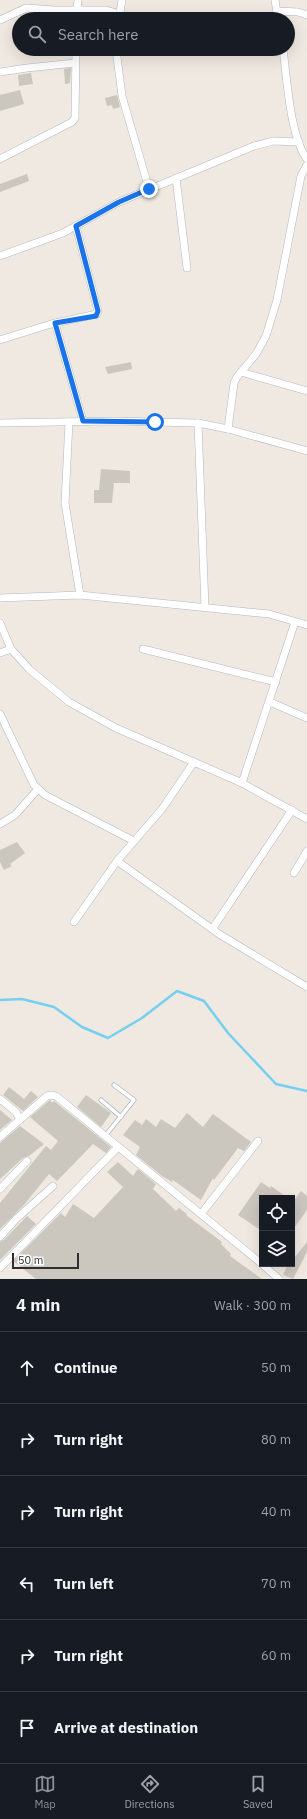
<!DOCTYPE html>
<html lang="en">
<head>
<meta charset="utf-8">
<style>
  :root { --surface:#171b24; --page:#242831; --text:#f1f3f6; --muted:#9ea1a6; --line:#363941; --accent:#8c9099 }
  body { margin:0; font-family:"IBM Plex Sans",sans-serif; background:var(--page); color:var(--text) }
  .controls { position:absolute; right:12px; bottom:12px; display:grid; overflow:hidden; border-radius:0px; box-shadow:0 4px 16px #0002 }
  .controls button { width:36px; height:36px; display:grid; place-items:center; padding:0; border:0; border-bottom:1px solid var(--line); background:var(--surface); color:var(--text); font:20px sans-serif }
  .scale { position:absolute; left:12px; bottom:10px; width:67px; box-sizing:border-box; padding-left:4px; border:2px solid #2e2e2e; border-top:0; font-size:11px; line-height:14px; white-space:nowrap; color:#2e2e2e; -webkit-text-stroke:3px #fff; paint-order:stroke }
  .stop { position:absolute; width:12px; height:12px; margin:-9px; border:3px solid #1a73e8; border-radius:50%; background:#fff }
  .stop.end { background:#1a73e8; border-color:#fff; box-shadow:0 1px 4px #0008 }
  .list { margin:0; padding:0; list-style:none }
  h2 { display:flex; justify-content:space-between; align-items:center; height:52px; margin:0; padding:0 16px; font-size:17px }
  h2 small { font-size:13px; font-weight:400; color:var(--muted) }
  .list li { display:grid; grid-template-columns:26px 1fr auto; gap:12px; align-items:center; box-sizing:border-box; height:72px; padding:0 16px; border-top:1px solid var(--line) }
  .list b { display:block; font-size:15px; white-space:nowrap }
  .list em { font-size:13px; font-style:normal; color:var(--muted) }
  .icon { flex:none; width:22px; height:22px; fill:none; stroke:currentColor; stroke-width:2; stroke-linecap:round; stroke-linejoin:round }
  .map { position:relative; flex:none; width:307px; height:1279px; overflow:hidden }
  .search { position:absolute; background:var(--surface); box-shadow:0 4px 16px #0002; left:12px; right:12px; top:12px; height:44px; display:flex; align-items:center; gap:10px; box-sizing:border-box; padding:0 14px; border-radius:22px; color:var(--muted); font-size:15px }
  .sheet { height:484px; background:var(--surface) }
  nav { display:flex; justify-content:space-around; align-items:center; box-sizing:border-box; height:56px; border-top:1px solid var(--line); background:var(--surface); font-size:11px; color:var(--muted) }
  nav a { display:grid; justify-items:center; gap:2px }
  nav .on { color:var(--accent) }
  .map>svg:first-child { display:block }
  .lines { fill:none; stroke-linecap:round; stroke-linejoin:round }
  .stream { stroke:#75cff0; stroke-width:2.5 }
  .building { fill:#cbc7bf }
  .lane-casing { stroke:#b4b7c1; stroke-width:5 }
  .street-casing { stroke:#b4b7c1; stroke-width:8 }
  .lane { stroke:#fff; stroke-width:3.5 }
  .street { stroke:#fff; stroke-width:7 }
  .route { stroke:#1a73e8; stroke-width:5 }
</style>
</head>
<body>
<div class="map">
<svg width="307" height="1279" viewBox="0 0 307 1279">
  <rect width="100%" height="100%" fill="#efe9e1"/>
  <g class="lines">
    <polyline class="stream" points="0,1000 22,999 54,1007 82,1027 108,1038 142,1018 177,991 204,1001 228,1033 276,1084 307,1091"/>
  </g>
  <g class="building">
    <polygon points="71,68 70,83 65,84 64,69"/>
    <polygon points="31,73 33,84 19,86 18,75"/>
    <polygon points="20,90 24,104 0,111 0,95"/>
    <polygon points="117,95 120,107 113,109 112,105 107,106 105,98"/>
    <polygon points="27,174 29,181 0,192 0,184"/>
    <polygon points="131,362 132,369 108,374 105,367"/>
    <polygon points="101,469 130,471 130,483 114,483 112,503 94,503 94,490 99,490"/>
    <polygon points="17,842 25,853 10,864 12,866 4,870 0,862 0,850"/>
    <polygon points="9,1087 24,1099 31,1091 38,1097 23,1111 3,1095"/>
    <polygon points="86,1095 111,1113 101,1127 77,1107"/>
    <polygon points="50,1100 52,1103 54,1101 111,1147 106,1153 93,1144 57,1181 49,1174 23,1206 0,1229 0,1203 46,1146 51,1150 58,1141 30,1117"/>
    <polygon points="0,1110 12,1120 0,1130"/>
    <polygon points="187,1113 203,1127 213,1114 251,1142 244,1151 238,1148 214,1180 213,1178 201,1200 173,1180 172,1182 162,1176 136,1155 140,1147 123,1135 135,1120 142,1125 146,1119 156,1127 161,1119 175,1128"/>
    <polygon points="20,1126 44,1144 29,1156 23,1158 0,1179 0,1143"/>
    <polygon points="118,1162 133,1176 138,1169 156,1184 153,1189 176,1211 179,1208 187,1214 186,1215 222,1242 221,1244 231,1254 230,1256 262,1279 36,1279 13,1261 61,1213 65,1217 73,1204 94,1218 123,1187 107,1172"/>
    <polygon points="261,1182 270,1188 271,1186 288,1198 262,1198 262,1231 238,1215"/>
    <polygon points="301,1191 307,1196 307,1210 292,1231 292,1203"/>
    <polygon points="27,1216 36,1224 0,1260 0,1242 4,1240"/>
    <polygon points="307,1242 307,1252 293,1279 283,1275 288,1264 292,1264 292,1256 295,1257"/>
  </g>
  <g class="lines">
    <defs>
      <g id="lane">
        <polyline points="101,1100 121,1117"/>
        <polyline points="105,1136 134,1100 114,1085"/>
      </g>
      <g id="street">
        <polyline points="275,0 278,19"/>
        <polyline points="277,11 298,12 307,15"/>
        <polyline points="76,19 78,0"/>
        <polyline points="119,19 122,0"/>
        <polyline points="0,20 26,8 54,10 106,10 120,14"/>
        <polyline points="116,49 122,96 149,189"/>
        <path d="M283,49C287,78 290,137 307,159"/>
        <polyline points="0,72 27,68 75,63"/>
        <polyline points="0,159 72,122 75,118 76,49"/>
        <polyline points="176,178 187,268"/>
        <polyline points="0,256 63,233 119,202 254,146 273,141 299,142"/>
        <polyline points="55,323 83,421"/>
        <polyline points="0,340 51,324 97,314 98,311 76,226"/>
        <polyline points="241,372 307,391"/>
        <polyline points="69,422 65,503 80,595"/>
        <polyline points="0,423 113,421 198,423 228,429 307,451"/>
        <polyline points="198,423 205,607"/>
        <polyline points="228,429 234,383 237,377 256,354 266,336 277,300 301,176 307,165"/>
        <polyline points="0,598 80,595 269,614 307,625"/>
        <polyline points="0,623 11,649 30,670 69,702 116,728 242,783 307,819"/>
        <polyline points="143,649 276,682"/>
        <polyline points="0,653 11,649"/>
        <polyline points="270,702 307,718"/>
        <polyline points="0,714 34,785 45,795 134,841"/>
        <polyline points="242,783 295,622"/>
        <polyline points="0,824 15,815 38,789"/>
        <polyline points="117,861 219,934 307,987"/>
        <polyline points="294,873 307,851"/>
        <polyline points="74,922 117,861 162,809 194,762"/>
        <polyline points="213,928 292,810"/>
        <polyline points="0,1099 16,1112 20,1120"/>
        <polyline points="0,1137 47,1096 51,1095 56,1096 262,1264"/>
        <polyline points="0,1189 27,1161"/>
        <polyline points="201,1214 258,1141"/>
        <polyline points="0,1237 16,1219 53,1186"/>
        <polyline points="262,1264 279,1279"/>
        <polyline points="0,1268 118,1147"/>
      </g>
    </defs>
    <use href="#lane" class="lane-casing"/>
    <use href="#street" class="street-casing"/>
    <use href="#lane" class="lane"/>
    <use href="#street" class="street"/>
  </g>
  <g class="lines">
    <polyline class="route" points="149,189 119,202 76,226 98,311 96,316 55,323 83,421 155,422"/>
  </g>
</svg>
<div class="controls">
<button><svg class="icon" aria-label="locate" viewBox="0 0 24 24"><circle cx="12" cy="12" r="6"/><path d="M12 2v4M12 18v4M2 12h4M18 12h4"/></svg></button>
<button><svg class="icon" aria-label="layers" viewBox="0 0 24 24"><path d="M12 4l9 5-9 5-9-5zM3 14l9 5 9-5"/></svg></button>
</div>
<div class="scale">50 m</div>
<div class="stop" style="left:155px;top:422px"></div>
<div class="stop end" style="left:149px;top:189px"></div>
<div class="search"><svg class="icon" aria-label="search" viewBox="0 0 24 24"><circle cx="10" cy="10" r="6"/><path d="M15 15l6 6"/></svg>Search here</div>
</div>
<section class="sheet">
<h2>4 min<small>Walk · 300 m</small></h2>
<ul class="list">
<li><svg class="icon" aria-label="ahead" viewBox="0 0 24 24"><path d="M12 20V5M6 11l6-6 6 6"/></svg><div><b>Continue</b></div><em>50 m</em></li>
<li><svg class="icon" aria-label="right" viewBox="0 0 24 24"><path d="M7 20v-9h11M14 6l5 5-5 5"/></svg><div><b>Turn right</b></div><em>80 m</em></li>
<li><svg class="icon" aria-label="right" viewBox="0 0 24 24"><path d="M7 20v-9h11M14 6l5 5-5 5"/></svg><div><b>Turn right</b></div><em>40 m</em></li>
<li><svg class="icon" aria-label="left" viewBox="0 0 24 24"><path d="M17 20v-9H6M10 6l-5 5 5 5"/></svg><div><b>Turn left</b></div><em>70 m</em></li>
<li><svg class="icon" aria-label="right" viewBox="0 0 24 24"><path d="M7 20v-9h11M14 6l5 5-5 5"/></svg><div><b>Turn right</b></div><em>60 m</em></li>
<li><svg class="icon" aria-label="arrive" viewBox="0 0 24 24"><path d="M6 21V4h12l-3 4 3 4H6"/></svg><div><b>Arrive at destination</b></div></li>
</ul>
</section>
<nav>
<a class="on"><svg class="icon" aria-label="map" viewBox="0 0 24 24"><path d="M3 6l6-2 6 2 6-2v14l-6 2-6-2-6 2zM9 4v14M15 6v14"/></svg>Map</a>
<a><svg class="icon" aria-label="directions" viewBox="0 0 24 24"><path d="M12 3l9 9-9 9-9-9zM9 14v-3h6M13 9l2 2-2 2"/></svg>Directions</a>
<a><svg class="icon" aria-label="saved" viewBox="0 0 24 24"><path d="M7 4h10v16l-5-4-5 4z"/></svg>Saved</a>
</nav>
</body>
</html>
